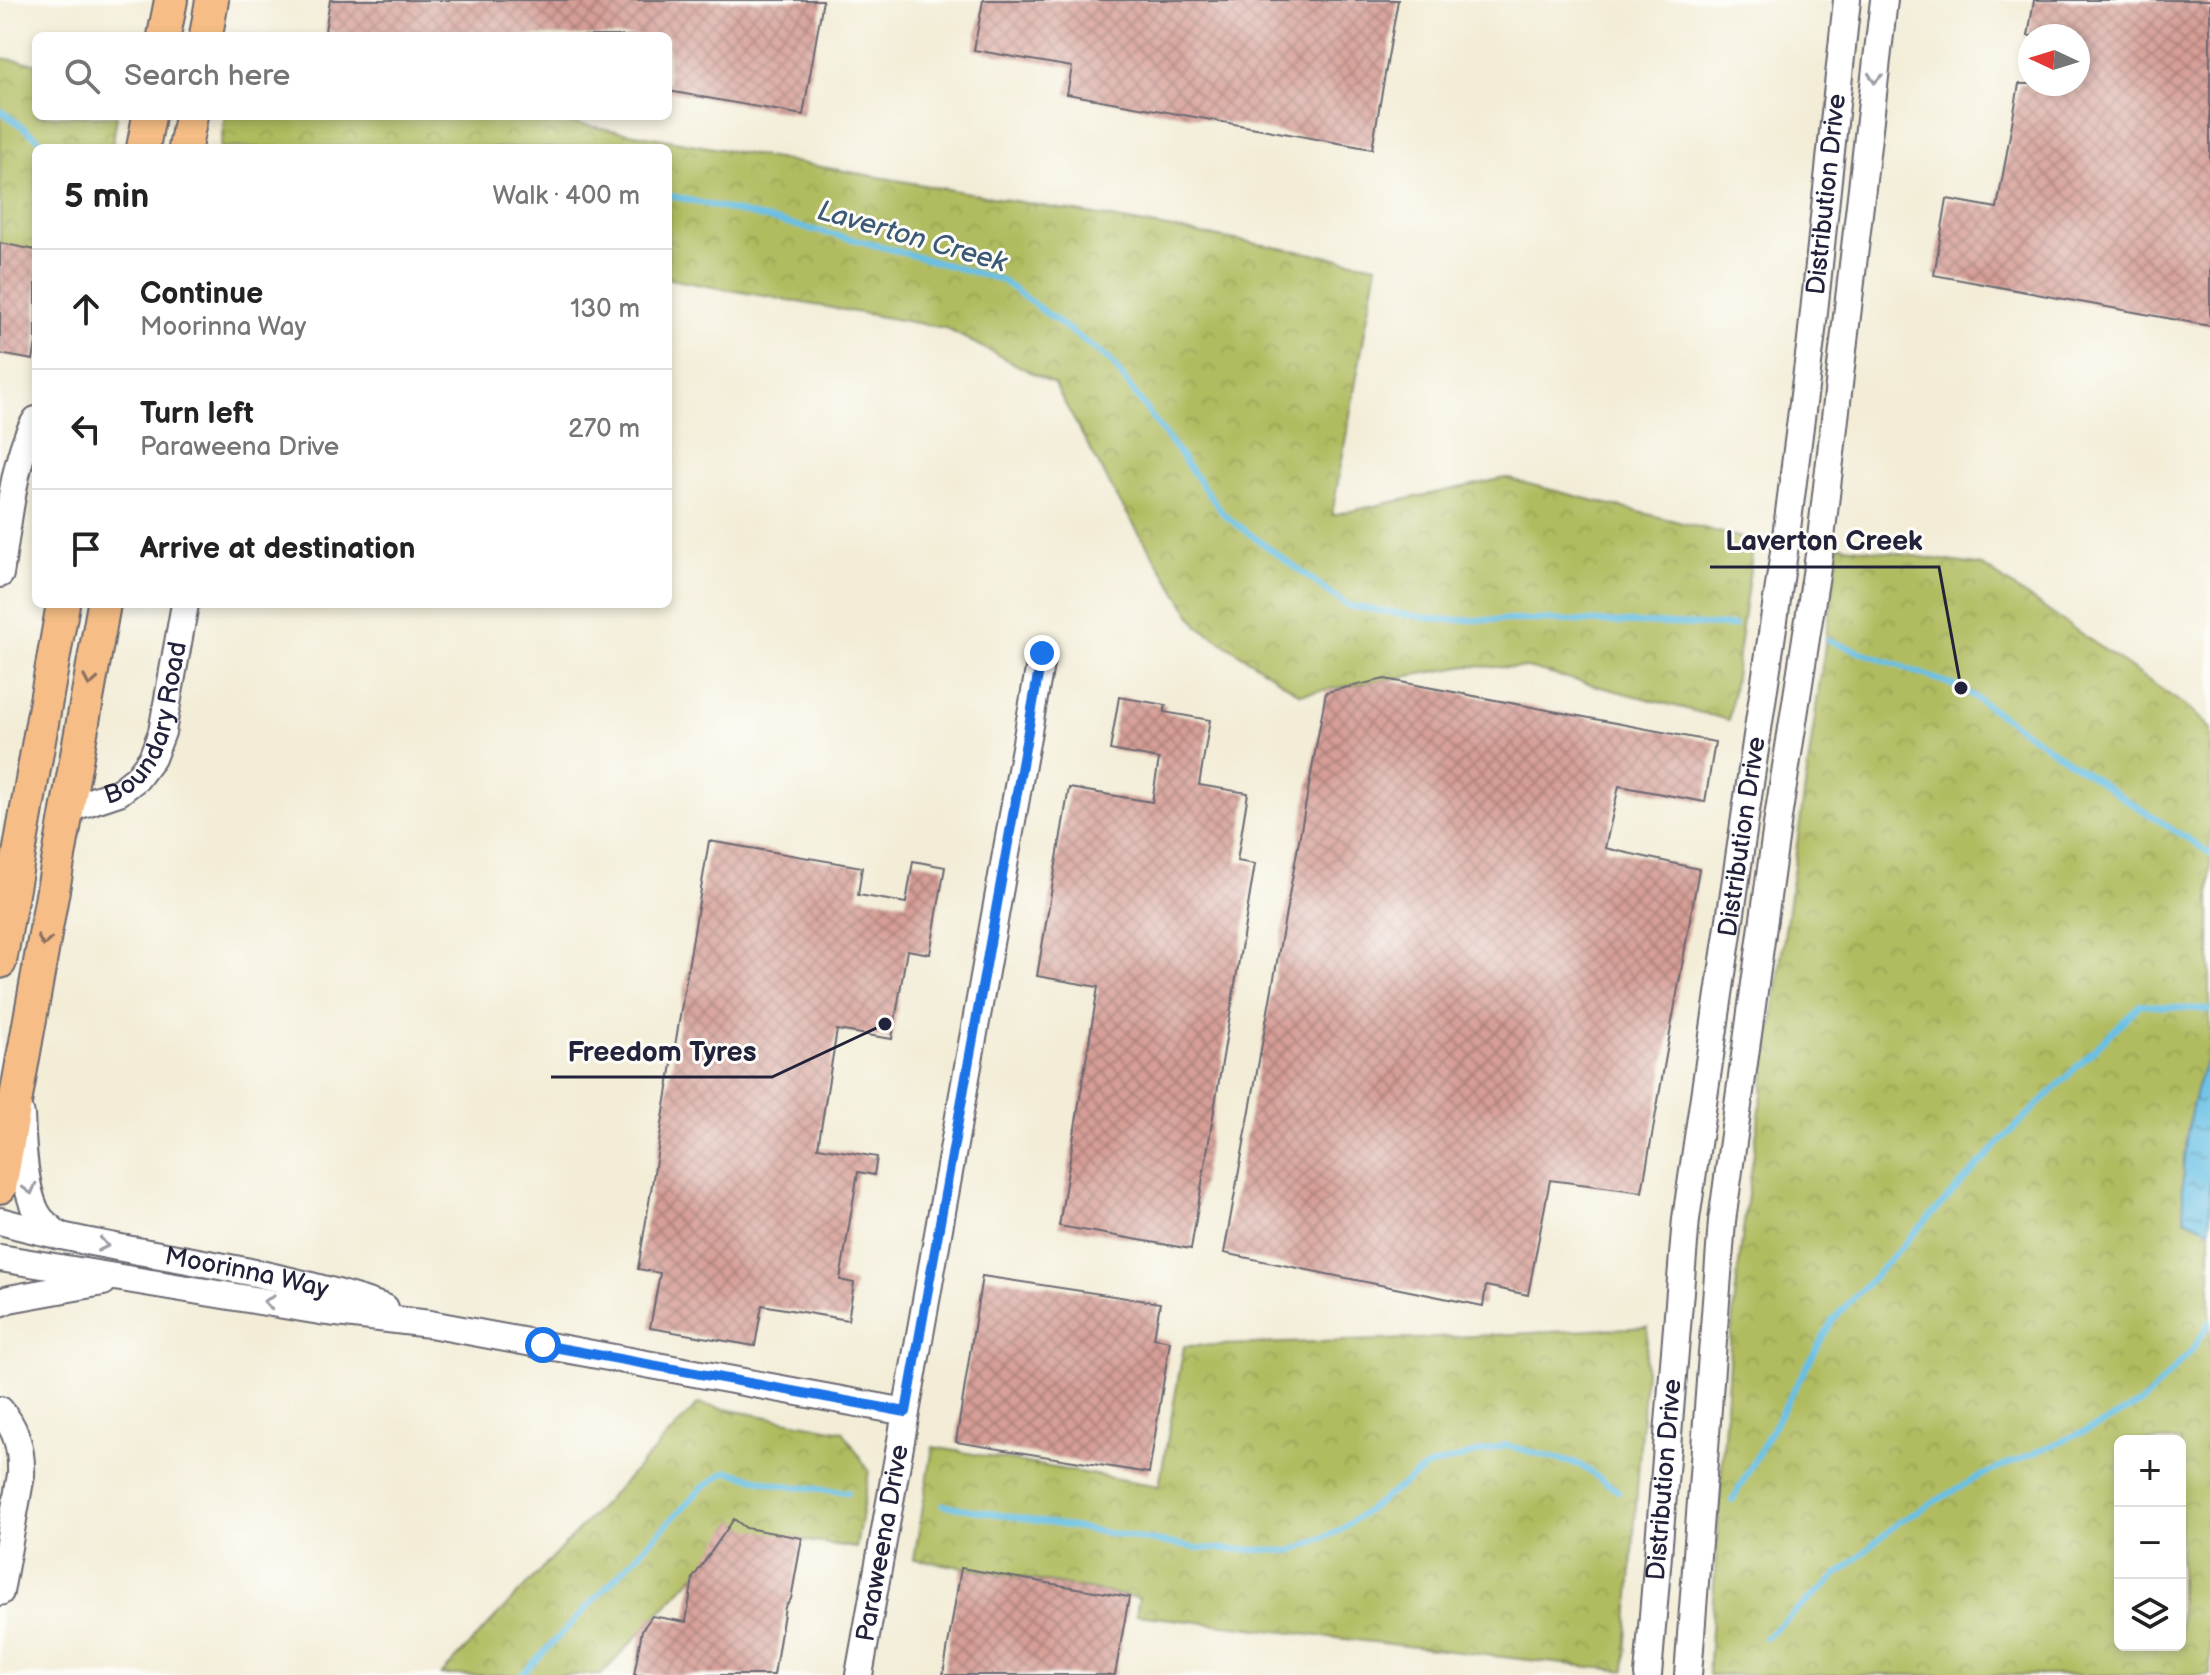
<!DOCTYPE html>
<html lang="en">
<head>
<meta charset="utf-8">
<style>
  :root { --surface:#fff; --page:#f2f2f2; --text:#222; --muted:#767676; --line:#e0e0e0 }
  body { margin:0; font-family:"Balsamiq Sans",sans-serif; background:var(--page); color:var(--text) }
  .controls { position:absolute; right:24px; bottom:24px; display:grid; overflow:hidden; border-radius:12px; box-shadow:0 4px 12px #0003 }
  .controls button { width:72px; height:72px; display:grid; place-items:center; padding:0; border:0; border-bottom:2px solid var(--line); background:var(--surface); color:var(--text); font:40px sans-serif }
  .compass { position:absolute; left:2018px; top:24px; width:72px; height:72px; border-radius:50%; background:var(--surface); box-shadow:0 4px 12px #0003; rotate:274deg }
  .stop { position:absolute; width:24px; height:24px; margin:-18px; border:6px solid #1a73e8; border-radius:50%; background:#fff }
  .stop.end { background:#1a73e8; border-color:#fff; box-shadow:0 2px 8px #0008 }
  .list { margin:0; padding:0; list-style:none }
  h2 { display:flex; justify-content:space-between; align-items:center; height:104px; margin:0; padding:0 32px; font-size:34px }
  h2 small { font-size:26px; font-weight:400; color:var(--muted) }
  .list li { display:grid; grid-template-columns:52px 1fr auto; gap:24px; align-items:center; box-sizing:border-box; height:120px; padding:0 32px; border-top:2px solid var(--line) }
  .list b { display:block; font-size:30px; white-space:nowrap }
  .list p { margin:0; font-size:26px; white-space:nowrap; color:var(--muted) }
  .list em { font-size:26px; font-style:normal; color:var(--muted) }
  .icon { flex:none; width:44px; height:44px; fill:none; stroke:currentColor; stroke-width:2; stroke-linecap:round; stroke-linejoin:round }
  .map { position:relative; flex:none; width:2210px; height:1675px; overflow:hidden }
  .search { position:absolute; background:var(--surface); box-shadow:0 4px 12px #0003; left:32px; top:32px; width:640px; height:88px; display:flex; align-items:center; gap:20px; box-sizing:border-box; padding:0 28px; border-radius:12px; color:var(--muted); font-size:30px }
  .panel { position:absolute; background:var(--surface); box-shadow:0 4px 12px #0003; left:32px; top:144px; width:640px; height:464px; border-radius:12px }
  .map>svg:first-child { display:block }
  .park { fill:url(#park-crowns); stroke:#696f4c; stroke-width:2; fill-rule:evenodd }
  .water { fill:url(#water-ripples); stroke:#457190; stroke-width:2 }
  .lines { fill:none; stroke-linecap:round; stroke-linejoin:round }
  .stream { stroke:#68c0e5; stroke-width:6 }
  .building { fill:url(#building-cross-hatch) }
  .minor-casing { stroke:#6b6972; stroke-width:30 }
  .major-casing { stroke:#6b6972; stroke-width:36 }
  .minor { stroke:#fff; stroke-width:26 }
  .major { stroke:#f6be86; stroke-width:32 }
  .oneway { stroke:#9c9ca7 }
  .oneway2 { stroke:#8c7060 }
  .route { stroke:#1a73e8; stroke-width:10 }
  .labels { text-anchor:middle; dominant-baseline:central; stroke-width:6; stroke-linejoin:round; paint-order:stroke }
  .street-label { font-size:26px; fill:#22223b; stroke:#fdfcf7 }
  .water-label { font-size:28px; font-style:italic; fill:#3a5976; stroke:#fdfcf7 }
  .leader { fill:none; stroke:#22223b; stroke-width:3 }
  .callout-dot { fill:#22223b; stroke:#fdfcf7; stroke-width:3 }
  .callout-label { font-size:28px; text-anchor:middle; font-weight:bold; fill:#22223b; stroke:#fdfcf7; stroke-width:6; stroke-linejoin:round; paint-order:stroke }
</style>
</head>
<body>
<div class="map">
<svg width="2210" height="1675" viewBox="0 0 2210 1675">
  <defs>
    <pattern id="park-crowns" width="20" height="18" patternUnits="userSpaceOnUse" patternTransform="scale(2)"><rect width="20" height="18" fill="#b0bc5e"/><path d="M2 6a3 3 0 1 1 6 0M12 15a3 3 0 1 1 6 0" fill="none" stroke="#97a153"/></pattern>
    <pattern id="water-ripples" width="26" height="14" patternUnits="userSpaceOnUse" patternTransform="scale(2)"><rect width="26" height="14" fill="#68c0e5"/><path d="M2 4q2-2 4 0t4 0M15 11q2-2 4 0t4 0" fill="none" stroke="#559cbb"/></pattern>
    <pattern id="building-cross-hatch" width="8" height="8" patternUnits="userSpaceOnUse" patternTransform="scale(2)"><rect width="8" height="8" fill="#d69e96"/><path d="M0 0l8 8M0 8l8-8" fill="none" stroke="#ad807c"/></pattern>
  </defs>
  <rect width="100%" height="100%" fill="#fdfcf7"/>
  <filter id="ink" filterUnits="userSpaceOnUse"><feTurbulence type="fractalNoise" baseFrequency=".0125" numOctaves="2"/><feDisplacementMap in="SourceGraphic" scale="16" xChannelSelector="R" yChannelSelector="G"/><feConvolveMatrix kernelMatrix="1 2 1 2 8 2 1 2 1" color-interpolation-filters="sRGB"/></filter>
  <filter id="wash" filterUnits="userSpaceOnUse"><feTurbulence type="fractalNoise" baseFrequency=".006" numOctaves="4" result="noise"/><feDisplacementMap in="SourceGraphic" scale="32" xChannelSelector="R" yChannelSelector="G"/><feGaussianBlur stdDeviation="1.8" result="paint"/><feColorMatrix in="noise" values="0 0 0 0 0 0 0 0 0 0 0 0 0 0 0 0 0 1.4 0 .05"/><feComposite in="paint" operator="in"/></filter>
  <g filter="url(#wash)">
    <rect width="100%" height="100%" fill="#f3edd7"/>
    <g class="park">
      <polygon points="0,58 36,63 36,116 117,116 112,148 36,148 36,251 0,244"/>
      <polygon points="225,116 533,116 1377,265 1332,515 1505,478 1754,541 1729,720 1527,668 1468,666 1300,694 1198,626 1119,501 1054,384 945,328 668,279 668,148 220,148"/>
      <path d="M1839,545L1983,566L2190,709L2210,728V1675H1708L1731,1332L1743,1230ZM2120,1441H2180V1645H2120Z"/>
      <polygon points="1648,1327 1625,1671 1136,1615 1139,1598 914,1559 933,1447 1159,1486 1184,1346 1414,1339"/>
      <polygon points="698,1404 843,1431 869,1471 856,1548 737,1530 601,1675 441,1675"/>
    </g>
    <path class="water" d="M2210,1052V1230L2185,1218C2178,1169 2189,1097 2210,1052Z"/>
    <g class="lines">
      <g class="stream">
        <polyline points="0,110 51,148"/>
        <polyline points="668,195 864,242 1001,280 1110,360 1224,515 1348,606 1442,620 1541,620 1735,626"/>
        <polyline points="1828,640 1961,688 2114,792 2210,853"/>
        <polyline points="1732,1501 1832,1321 2004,1138 2140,1005 2210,1010"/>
        <polyline points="943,1505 1196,1548 1292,1551 1339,1531 1427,1467 1505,1445 1580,1465 1618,1491"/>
        <polyline points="1765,1638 1899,1522 1976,1478 2106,1422 2143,1402 2192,1350 2210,1322"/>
        <polyline points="522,1675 702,1488 727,1471 779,1485 848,1492"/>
      </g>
    </g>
    <g id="blocks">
      <g class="building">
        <polygon points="330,0 823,0 803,115 668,91 668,36 355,36 325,31"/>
        <polygon points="983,0 1398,0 1372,149 1067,94 1072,67 974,50"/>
        <polygon points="2034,0 2210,0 2210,326 1934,275 1947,199 1997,208 2019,84 2078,84 2078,36 2028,36"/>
        <polygon points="0,243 36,250 36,343 33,360 0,354"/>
        <polygon points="1385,679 1715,742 1705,802 1619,786 1605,848 1699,869 1642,1192 1550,1180 1528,1295 1486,1286 1483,1306 1224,1253 1326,692"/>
        <polygon points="1119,697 1166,705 1164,712 1210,720 1199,785 1248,793 1237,861 1255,864 1191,1249 1059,1226 1098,987 1037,976 1069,788 1152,802 1159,759 1110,750"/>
        <polygon points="709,841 862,867 858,895 906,903 913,861 945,867 930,954 907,950 892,1039 837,1030 818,1147 877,1157 874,1175 858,1172 840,1280 854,1283 848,1320 762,1305 755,1346 650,1328 660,1273 638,1269"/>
        <polygon points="982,1276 1160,1303 1154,1338 1170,1341 1149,1473 956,1442"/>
        <polygon points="734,1519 746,1528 802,1538 791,1599 785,1607 774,1675 634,1675 642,1630 652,1616 686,1622 693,1578"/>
        <polygon points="961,1568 1129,1597 1115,1675 943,1675"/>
      </g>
    </g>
  </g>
  <g filter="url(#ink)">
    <use href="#blocks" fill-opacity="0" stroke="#6b6972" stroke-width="2"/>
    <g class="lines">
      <defs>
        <g id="minor">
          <path d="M0,574C7,533 14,452 36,420"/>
          <path id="s1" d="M68,809L119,792L137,778L152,758L162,732L185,604"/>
          <path d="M21,1115C22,1142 24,1196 40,1218C45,1224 53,1230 59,1236"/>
          <path id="s2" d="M0,1221C127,1256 261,1264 385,1308"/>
          <polyline points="0,1258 320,1311 430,1324 906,1412"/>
          <polyline points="0,1303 9,1299 103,1282"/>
          <path d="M0,1410C17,1429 22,1450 21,1475L0,1592"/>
          <path id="s3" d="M859,1675L1042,653"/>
          <path id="s4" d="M1648,1675L1686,1219L1784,552L1811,340L1847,0"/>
          <polyline points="1688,1675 1722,1221 1778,818 1819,555 1884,0"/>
        </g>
        <g id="major">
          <polyline points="164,36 171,0"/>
          <polyline points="206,36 212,0"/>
          <polyline points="143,148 149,116"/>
          <polyline points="185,148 191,116"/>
          <polyline points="0,962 63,604"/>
          <polyline points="0,1187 104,604"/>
        </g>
      </defs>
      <use href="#minor" class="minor-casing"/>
      <use href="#major" class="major-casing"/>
      <use href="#minor" class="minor"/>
      <use href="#major" class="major"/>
    </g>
    <defs><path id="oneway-chevron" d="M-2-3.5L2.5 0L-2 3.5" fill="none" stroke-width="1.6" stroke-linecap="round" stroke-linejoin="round" transform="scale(2)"/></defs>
    <g class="oneway">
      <use href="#oneway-chevron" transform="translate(1875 78) rotate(96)"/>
      <use href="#oneway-chevron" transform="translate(30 1189) rotate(75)"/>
      <use href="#oneway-chevron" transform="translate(103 1245) rotate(11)"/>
      <use href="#oneway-chevron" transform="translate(269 1302) rotate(-170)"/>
    </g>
    <g class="oneway2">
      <use href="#oneway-chevron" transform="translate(90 681) rotate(100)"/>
      <use href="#oneway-chevron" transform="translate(44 941) rotate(100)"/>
    </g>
  </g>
  <g class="lines" filter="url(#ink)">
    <polyline class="route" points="543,1345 906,1412 1042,653"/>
  </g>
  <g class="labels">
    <g class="street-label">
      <text stroke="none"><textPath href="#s4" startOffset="1492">Distribution Drive</textPath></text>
      <text stroke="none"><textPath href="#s1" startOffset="130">Boundary Road</textPath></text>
      <text stroke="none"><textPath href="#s4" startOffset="844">Distribution Drive</textPath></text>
      <text stroke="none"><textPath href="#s2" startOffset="252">Moorinna Way</textPath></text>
      <text stroke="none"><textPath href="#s4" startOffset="196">Distribution Drive</textPath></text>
      <text stroke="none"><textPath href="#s3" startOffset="134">Paraweena Drive</textPath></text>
    </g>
    <g class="water-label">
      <text transform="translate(912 237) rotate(16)">Laverton Creek</text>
    </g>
  </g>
  <path class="leader" d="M1961 688L1939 567H1710M885 1024L772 1077H551"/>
  <g class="callout-dot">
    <circle cx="1961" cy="688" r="8"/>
    <circle cx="885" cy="1024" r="8"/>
  </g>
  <g class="callout-label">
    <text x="1824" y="550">Laverton Creek</text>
    <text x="662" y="1061">Freedom Tyres</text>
  </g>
</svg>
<div class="controls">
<button>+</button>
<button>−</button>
<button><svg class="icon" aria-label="layers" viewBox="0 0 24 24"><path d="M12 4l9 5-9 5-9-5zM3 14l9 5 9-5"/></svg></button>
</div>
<svg class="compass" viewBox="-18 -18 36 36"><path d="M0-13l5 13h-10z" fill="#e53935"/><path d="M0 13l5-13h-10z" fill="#767676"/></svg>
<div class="stop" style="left:543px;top:1345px"></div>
<div class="stop end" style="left:1042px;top:653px"></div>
<div class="search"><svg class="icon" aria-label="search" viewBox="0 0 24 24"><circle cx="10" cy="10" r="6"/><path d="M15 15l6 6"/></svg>Search here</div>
<section class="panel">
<h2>5 min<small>Walk · 400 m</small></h2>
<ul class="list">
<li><svg class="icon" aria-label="ahead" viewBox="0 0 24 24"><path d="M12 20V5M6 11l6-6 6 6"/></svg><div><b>Continue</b><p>Moorinna Way</p></div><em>130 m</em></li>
<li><svg class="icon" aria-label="left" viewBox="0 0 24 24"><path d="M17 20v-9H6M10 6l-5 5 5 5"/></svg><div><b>Turn left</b><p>Paraweena Drive</p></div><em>270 m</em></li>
<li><svg class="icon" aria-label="arrive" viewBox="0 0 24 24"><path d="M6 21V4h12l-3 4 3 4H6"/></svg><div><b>Arrive at destination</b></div></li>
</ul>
</section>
</div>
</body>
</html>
